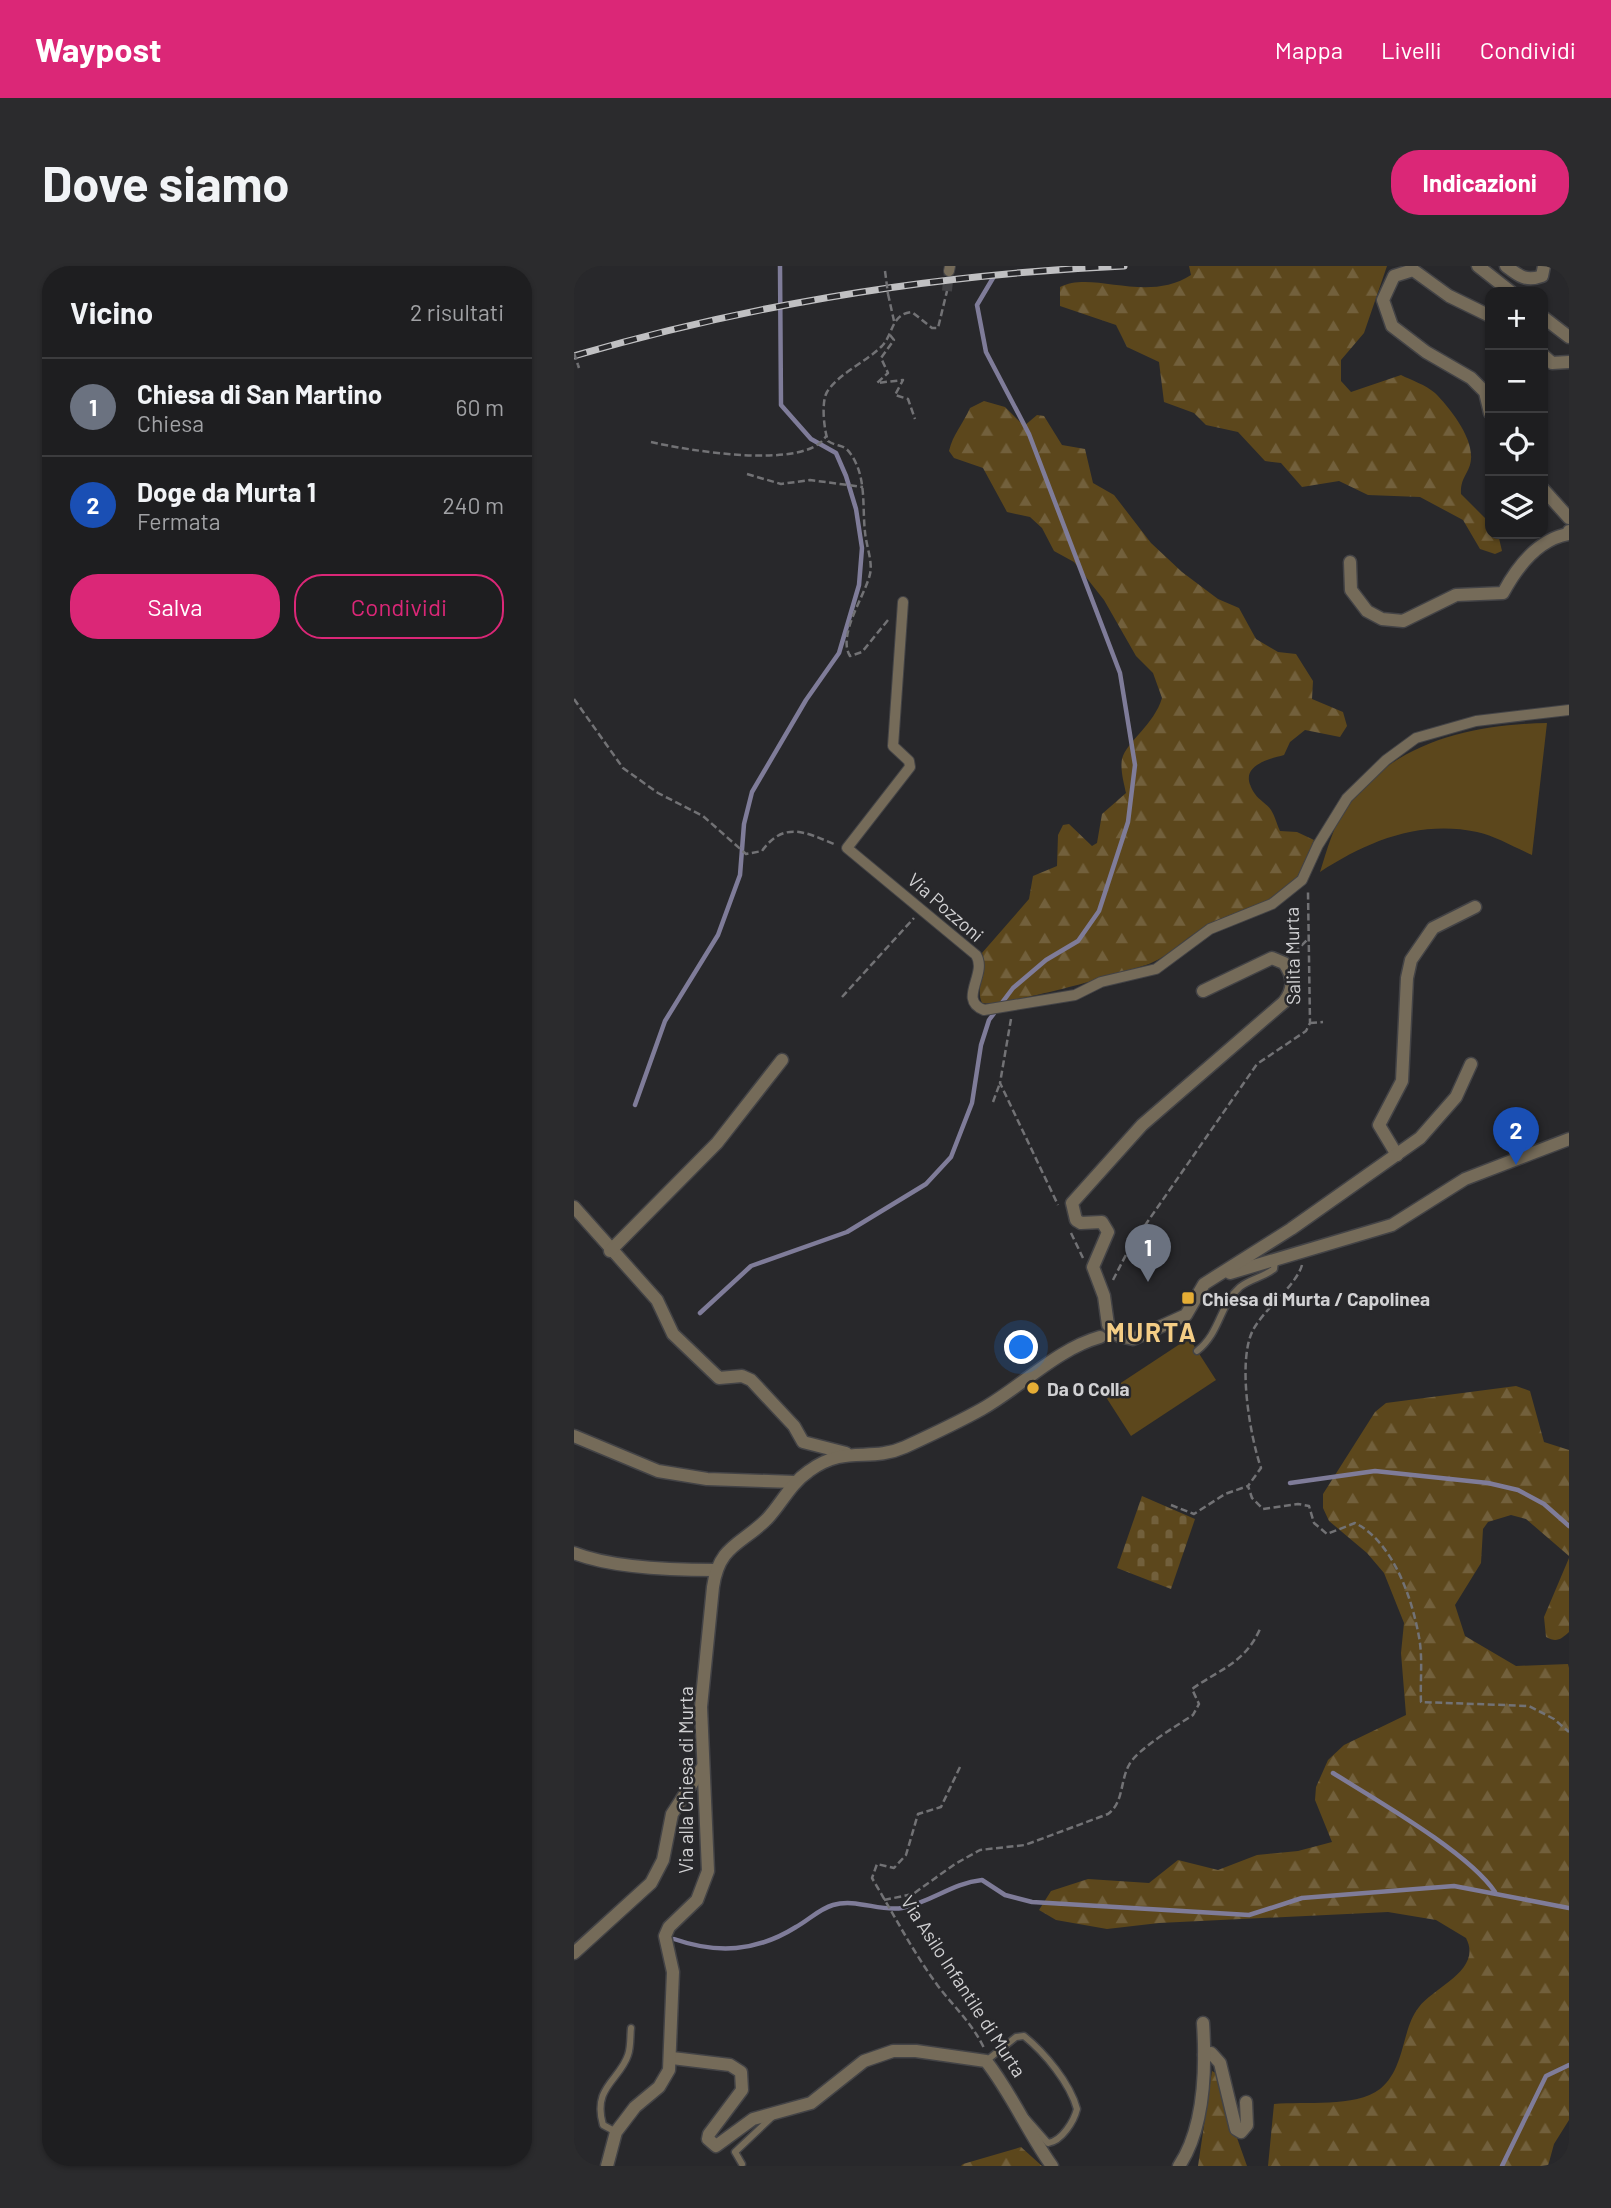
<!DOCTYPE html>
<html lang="it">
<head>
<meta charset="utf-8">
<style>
  :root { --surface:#1e1e20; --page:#2b2b2d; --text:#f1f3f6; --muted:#a1a2a5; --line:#3c3c3e; --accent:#db2777 }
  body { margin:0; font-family:Barlow,sans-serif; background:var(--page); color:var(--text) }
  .controls { position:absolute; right:21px; top:21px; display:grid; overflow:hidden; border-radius:14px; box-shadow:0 2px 5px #0004 }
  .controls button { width:63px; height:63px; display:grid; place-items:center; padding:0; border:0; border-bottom:2px solid var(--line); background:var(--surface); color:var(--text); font:35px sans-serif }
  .you { position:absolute; left:448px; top:1082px; width:24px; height:24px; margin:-18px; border:5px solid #fff; border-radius:50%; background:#1a73e8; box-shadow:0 0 0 10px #1a73e833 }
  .badge { display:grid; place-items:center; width:46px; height:46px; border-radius:50%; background:var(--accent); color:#fff; font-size:23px; font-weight:700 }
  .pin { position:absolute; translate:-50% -58px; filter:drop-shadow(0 2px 4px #0008) }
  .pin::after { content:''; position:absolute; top:37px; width:24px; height:21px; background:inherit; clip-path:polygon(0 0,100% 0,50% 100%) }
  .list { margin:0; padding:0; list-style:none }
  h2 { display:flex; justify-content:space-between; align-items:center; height:91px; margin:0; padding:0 28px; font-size:30px }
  h2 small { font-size:23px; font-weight:400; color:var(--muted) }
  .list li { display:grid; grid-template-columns:46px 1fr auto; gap:21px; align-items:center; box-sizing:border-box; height:98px; padding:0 28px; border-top:2px solid var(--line) }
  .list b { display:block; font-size:26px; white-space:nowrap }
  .list p { margin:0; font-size:23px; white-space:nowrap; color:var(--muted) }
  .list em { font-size:23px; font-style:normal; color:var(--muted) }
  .actions { display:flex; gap:14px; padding:21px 28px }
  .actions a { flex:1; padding:16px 0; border:2px solid var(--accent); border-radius:28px; text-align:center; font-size:24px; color:var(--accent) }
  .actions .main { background:var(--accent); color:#fff }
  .icon { flex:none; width:38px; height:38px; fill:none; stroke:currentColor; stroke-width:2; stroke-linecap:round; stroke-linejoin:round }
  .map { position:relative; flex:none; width:995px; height:1900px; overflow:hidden; border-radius:28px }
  header { display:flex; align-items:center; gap:42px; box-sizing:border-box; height:98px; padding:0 35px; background:var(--accent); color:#fff }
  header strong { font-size:33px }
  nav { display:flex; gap:38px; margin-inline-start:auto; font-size:24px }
  .intro { display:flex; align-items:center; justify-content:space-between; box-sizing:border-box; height:168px; padding:0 42px }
  h1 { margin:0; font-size:49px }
  .button { padding:18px 32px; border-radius:28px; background:var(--accent); color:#fff; font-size:24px; font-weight:700 }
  main { display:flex; gap:42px; padding:0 42px }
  aside { flex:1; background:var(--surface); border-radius:28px; box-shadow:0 2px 5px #0004 }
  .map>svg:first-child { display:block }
  .green { fill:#5c471c }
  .forest { fill:url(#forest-firs) }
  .cemetery { fill:url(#cemetery-stones) }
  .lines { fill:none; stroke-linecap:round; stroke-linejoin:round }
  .stream { stroke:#7f7c99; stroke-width:4.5 }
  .pedestrian-tunnel { stroke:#414144; stroke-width:10; stroke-dasharray:10 5; stroke-linecap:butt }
  .service-casing { stroke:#434346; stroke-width:9 }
  .pedestrian-casing { stroke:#434346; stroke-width:12 }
  .minor-casing { stroke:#434346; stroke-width:15 }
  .path { stroke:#727275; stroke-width:2.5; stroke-dasharray:7 3.5; stroke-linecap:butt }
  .service { stroke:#756b59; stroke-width:6 }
  .pedestrian { stroke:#756b59; stroke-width:10 }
  .minor { stroke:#756b59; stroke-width:12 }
  .rail-casing { stroke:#c0c0c2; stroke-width:7 }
  .rail { stroke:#28282b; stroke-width:4.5; stroke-dasharray:13; stroke-linecap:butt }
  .path-bridge { stroke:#727275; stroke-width:2.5; stroke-dasharray:7 3.5; stroke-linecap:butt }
  .poi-dot { fill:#e5ad35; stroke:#28282b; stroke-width:2.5 }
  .labels { text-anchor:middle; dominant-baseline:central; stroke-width:5; stroke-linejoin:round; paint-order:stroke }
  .street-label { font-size:19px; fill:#d1d1d3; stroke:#28282b }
  .poi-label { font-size:19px; font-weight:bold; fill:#d1d1d3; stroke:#28282b; text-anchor:start }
  .district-label { font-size:26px; font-weight:bold; letter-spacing:2px; fill:#f4cd85; stroke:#28282b }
</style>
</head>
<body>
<header>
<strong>Waypost</strong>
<nav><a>Mappa</a><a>Livelli</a><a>Condividi</a></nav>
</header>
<div class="intro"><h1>Dove siamo</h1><a class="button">Indicazioni</a></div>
<main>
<aside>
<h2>Vicino<small>2 risultati</small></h2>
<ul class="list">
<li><span class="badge" style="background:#6b7280">1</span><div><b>Chiesa di San Martino</b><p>Chiesa</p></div><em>60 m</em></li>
<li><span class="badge" style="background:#1a4fb4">2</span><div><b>Doge da Murta 1</b><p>Fermata</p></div><em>240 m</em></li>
</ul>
<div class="actions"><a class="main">Salva</a><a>Condividi</a></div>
</aside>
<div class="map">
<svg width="995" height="1900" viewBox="0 0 995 1900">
  <defs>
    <pattern id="forest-firs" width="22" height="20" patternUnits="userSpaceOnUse" patternTransform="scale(1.75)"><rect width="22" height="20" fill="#5c471c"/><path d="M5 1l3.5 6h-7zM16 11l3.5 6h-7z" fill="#72603c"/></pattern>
    <pattern id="cemetery-stones" width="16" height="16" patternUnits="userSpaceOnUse" patternTransform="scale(1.75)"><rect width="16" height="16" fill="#5c471c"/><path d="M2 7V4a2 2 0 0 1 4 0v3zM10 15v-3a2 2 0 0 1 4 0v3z" fill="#72603c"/></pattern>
  </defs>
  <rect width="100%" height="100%" fill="#28282b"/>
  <g class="green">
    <path d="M973,457L958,589C940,581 921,570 903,566C845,554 794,575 746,606C753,584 759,560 773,541C818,476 899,458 973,457Z"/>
    <polygon points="615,1072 642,1114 557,1170 530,1128"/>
  </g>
  <g class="forest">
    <path d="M615,0H813L790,67L767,94V115L777,126L827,109C837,114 852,119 861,127C876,142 899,171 897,193C896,207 886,211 887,228L916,257V268H924L928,285L921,288L906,283L889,254L846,231L794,229L765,215L728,221L707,197L691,195L664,166L632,159L620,147L590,136L585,96L553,81L542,59L486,40V21C519,4 572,38 617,9Z"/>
    <path d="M410,135L431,141L450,160L463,149L470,150L488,179L511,183L519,217L540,229L577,277L608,306L644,333L665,342L682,373L704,386L722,388L739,415L738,433L769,446L773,460L766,471L731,464L716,476L710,489C691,494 662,501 681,528C685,534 693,538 697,544C701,550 703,559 706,565L723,566L740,574C736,584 734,601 727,609C702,640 659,645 626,664C609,674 596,689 577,697C555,706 425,742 408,737C401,722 413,706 408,687L455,633L459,610L483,600L484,569L489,559L495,558L518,580L523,577L528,548L552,527C550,517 546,504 548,493C553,475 580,459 588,432L579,407L562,390L530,334L500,296L480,285L468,262L456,251L433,246L409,202L380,192L375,185C379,168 389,158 396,142Z"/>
    <path d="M942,1120L956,1125L970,1176L995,1184V1290L952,1253L937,1249L914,1256L909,1263L907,1297L881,1339L891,1370L942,1400L994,1398L995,1402V1854L980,1878L974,1900H694L700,1838C731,1835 781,1842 806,1823C832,1802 827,1763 845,1741C860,1721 909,1704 892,1672L862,1654L814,1646L585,1657L533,1663L482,1654L465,1644L477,1625L514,1613L575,1617L604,1594L644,1604L683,1589L724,1585L758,1576L741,1534L742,1521L754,1494L770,1479L832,1449L827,1387L830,1357L810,1307L793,1287L755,1255L749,1242V1228L801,1146L812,1137Z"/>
    <path d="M995,1292V1366C987,1373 983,1377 972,1371L970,1351Z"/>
    <polygon points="638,1805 647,1810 657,1855 673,1900 624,1900"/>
    <polygon points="447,1881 468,1900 387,1900 389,1898"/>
  </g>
  <polygon class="cemetery" points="568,1230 621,1253 597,1323 543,1302"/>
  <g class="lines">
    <g class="stream">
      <polyline points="61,839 91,755 144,669 166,609 170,558 178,526 232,434 265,387 285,319 288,282 282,243 272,210 262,187 237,173 207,139 206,0"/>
      <polyline points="126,1047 177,1000 273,966 352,918 377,891 398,837 407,779 415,754 439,722 472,694 504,675 525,645 554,556 561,499 546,407 455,168 412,86 403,39 419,12"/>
      <polyline points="716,1217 801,1205 914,1217 944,1224 970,1238 995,1260"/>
      <path d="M759,1507C802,1534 894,1586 921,1626"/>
      <path d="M100,1673C143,1688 182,1686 222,1661C235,1654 245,1643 259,1639C282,1632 306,1646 328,1642C358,1636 378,1617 408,1614L431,1629L458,1636L675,1649L728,1632L880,1620L995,1642"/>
      <polyline points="928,1900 972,1810 995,1799"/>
    </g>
    <polyline class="pedestrian-tunnel" points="373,25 375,5"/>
    <defs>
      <g id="service">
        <path d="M623,1085C647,1066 645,1039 666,1021C676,1013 690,1011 700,1003L701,995"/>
        <path d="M412,1795L442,1771L450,1770C471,1787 496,1817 503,1843C500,1855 488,1875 474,1877L452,1852"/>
        <path d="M42,1866L29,1859C18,1821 46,1814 54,1789C57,1781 56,1770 57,1762"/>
        <polyline points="168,1898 161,1886 199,1850"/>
      </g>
      <g id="pedestrian">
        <polyline points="375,5 376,0"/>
        <path d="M329,336L319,480L335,495L336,501L273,582L402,689C414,708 383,734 410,744L501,729L527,716L582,703L636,663L698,638L728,614L744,579L773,532L812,494L842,472L902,455L995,444"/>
      </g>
      <g id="minor">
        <polyline points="904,0 937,26"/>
        <path d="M932,0C945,10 952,16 968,10L970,0"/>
        <polyline points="916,50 875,30 839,4 820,10 809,34 818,60 852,86 897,112 911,126 916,147"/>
        <polyline points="969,51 995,71"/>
        <polyline points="969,89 978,97 995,96"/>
        <polyline points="969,223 995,252"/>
        <path d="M776,296L777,324L793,345L808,353L829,355L882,329L929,327C943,301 964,273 995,268V265"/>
        <polyline points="823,889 805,859 828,815 833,712 837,694 859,662 901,641"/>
        <polyline points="0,941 83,1034 99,1068 145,1112 168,1110 177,1114 220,1160 229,1176 272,1187"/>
        <polyline points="36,985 143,877 208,794"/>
        <polyline points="656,1007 818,959 891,913 995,873"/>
        <path d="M534,1059L530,1030L519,1001L534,966L528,956L507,957L502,954L498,937L568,859L710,736C720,723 720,711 710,697L698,692L629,725"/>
        <polyline points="545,1070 559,1073 612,1049 630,1018 717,963 846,872 882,831 897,798"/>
        <polyline points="0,1170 84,1205 133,1213 221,1216"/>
        <path d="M0,1287C38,1302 100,1304 141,1304"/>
        <polyline points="0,1687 77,1617 89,1594 98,1548 128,1502"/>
        <polyline points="630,1789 637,1787 646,1797 662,1863 667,1866 673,1859 672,1836"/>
        <path d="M98,1792L156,1799L167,1806L168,1824L135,1868L134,1873L142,1880L179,1853L237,1837L290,1795L319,1785H342L412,1795C438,1828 453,1865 478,1900"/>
        <path d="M33,1900L42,1866L61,1841L85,1821L95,1804L99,1706L91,1670L95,1661L123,1634L134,1605L127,1441L139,1321C145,1279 167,1279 193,1253C208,1237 216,1218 235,1205C272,1178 295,1197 331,1181C357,1169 383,1157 408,1143C447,1121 483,1083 526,1071"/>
        <path d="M605,1900C631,1861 632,1802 629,1757"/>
      </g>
    </defs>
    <use href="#service" class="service-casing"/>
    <use href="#pedestrian" class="pedestrian-casing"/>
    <use href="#minor" class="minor-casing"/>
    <g class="path">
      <polyline points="314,28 320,55"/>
      <polyline points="316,69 320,74 307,92 314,107 303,117 329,114 321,129 334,133 341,153"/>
      <polyline points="4,99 5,102"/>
      <path d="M77,176C112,184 232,205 252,170"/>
      <polyline points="173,208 207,218 236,214 289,221"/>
      <path d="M314,354L288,386L276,390C263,369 291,330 296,308C299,296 292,279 291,266C288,240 293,210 276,187C270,178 263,181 254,175C250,164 247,136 253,126C265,107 292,96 308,80C320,67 317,48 338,46L358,62H364L373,25"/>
      <path d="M0,433L49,502L84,527L129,550L172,588L188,585C210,554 233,567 260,578"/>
      <polyline points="720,687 734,673"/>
      <polyline points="268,731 340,652"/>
      <polyline points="437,753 426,817 484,939"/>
      <polyline points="736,757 749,756"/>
      <polyline points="419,836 426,817"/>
      <polyline points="497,967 509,992"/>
      <path d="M728,999C722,1020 690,1043 679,1064C663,1095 676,1170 687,1202L674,1220L678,1232L689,1243L724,1238L735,1240L740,1257L753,1268L781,1257C819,1276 838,1332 845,1371C849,1392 846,1416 847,1436L955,1440L980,1453L995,1466"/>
      <polyline points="539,1014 556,981 683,798 732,765 736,757 734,626"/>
      <polyline points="597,1239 620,1248 651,1228 674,1220"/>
      <path d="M386,1501L367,1541L344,1548L332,1589L320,1602L303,1598L298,1612C320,1649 339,1686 364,1720C380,1741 398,1757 410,1782"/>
      <path d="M310,1634L339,1628L381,1598L406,1584L451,1579L534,1548C550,1536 546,1515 555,1499C563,1483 604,1459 619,1449L625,1438L618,1423C646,1403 671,1397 686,1363"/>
    </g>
    <use href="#service" class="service"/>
    <use href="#pedestrian" class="pedestrian"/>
    <use href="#minor" class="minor"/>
    <defs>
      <path id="rail" d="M0,90C178,38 364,8 550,0"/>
    </defs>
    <use href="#rail" class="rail-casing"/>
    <use href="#rail" class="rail"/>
    <g class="path-bridge">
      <polyline points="311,5 314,28"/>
      <polyline points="0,87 4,99"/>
    </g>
  </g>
  <g class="poi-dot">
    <rect x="607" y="1025" width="14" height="14" rx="3.5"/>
    <circle cx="459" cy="1122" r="7"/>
  </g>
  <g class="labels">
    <g class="street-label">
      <text transform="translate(372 641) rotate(41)">Via Pozzoni</text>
      <text transform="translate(718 690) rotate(-91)">Salita Murta</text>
      <text transform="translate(111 1514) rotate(-90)">Via alla Chiesa di Murta</text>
      <text transform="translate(390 1720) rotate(57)">Via Asilo Infantile di Murta</text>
    </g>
    <g class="poi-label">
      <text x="628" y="1032">Chiesa di Murta / Capolinea</text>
      <text x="473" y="1122">Da O Colla</text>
    </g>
    <g class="district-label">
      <text x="578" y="1065">MURTA</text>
    </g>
  </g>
</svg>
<div class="controls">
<button>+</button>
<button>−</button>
<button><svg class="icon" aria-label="locate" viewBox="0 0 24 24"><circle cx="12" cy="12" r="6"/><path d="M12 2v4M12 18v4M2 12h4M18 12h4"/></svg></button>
<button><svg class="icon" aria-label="layers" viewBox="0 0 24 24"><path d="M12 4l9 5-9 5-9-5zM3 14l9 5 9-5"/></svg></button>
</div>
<div class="you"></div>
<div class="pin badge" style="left:574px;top:1016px;background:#6b7280">1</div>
<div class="pin badge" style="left:942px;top:899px;background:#1a4fb4">2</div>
</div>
</main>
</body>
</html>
